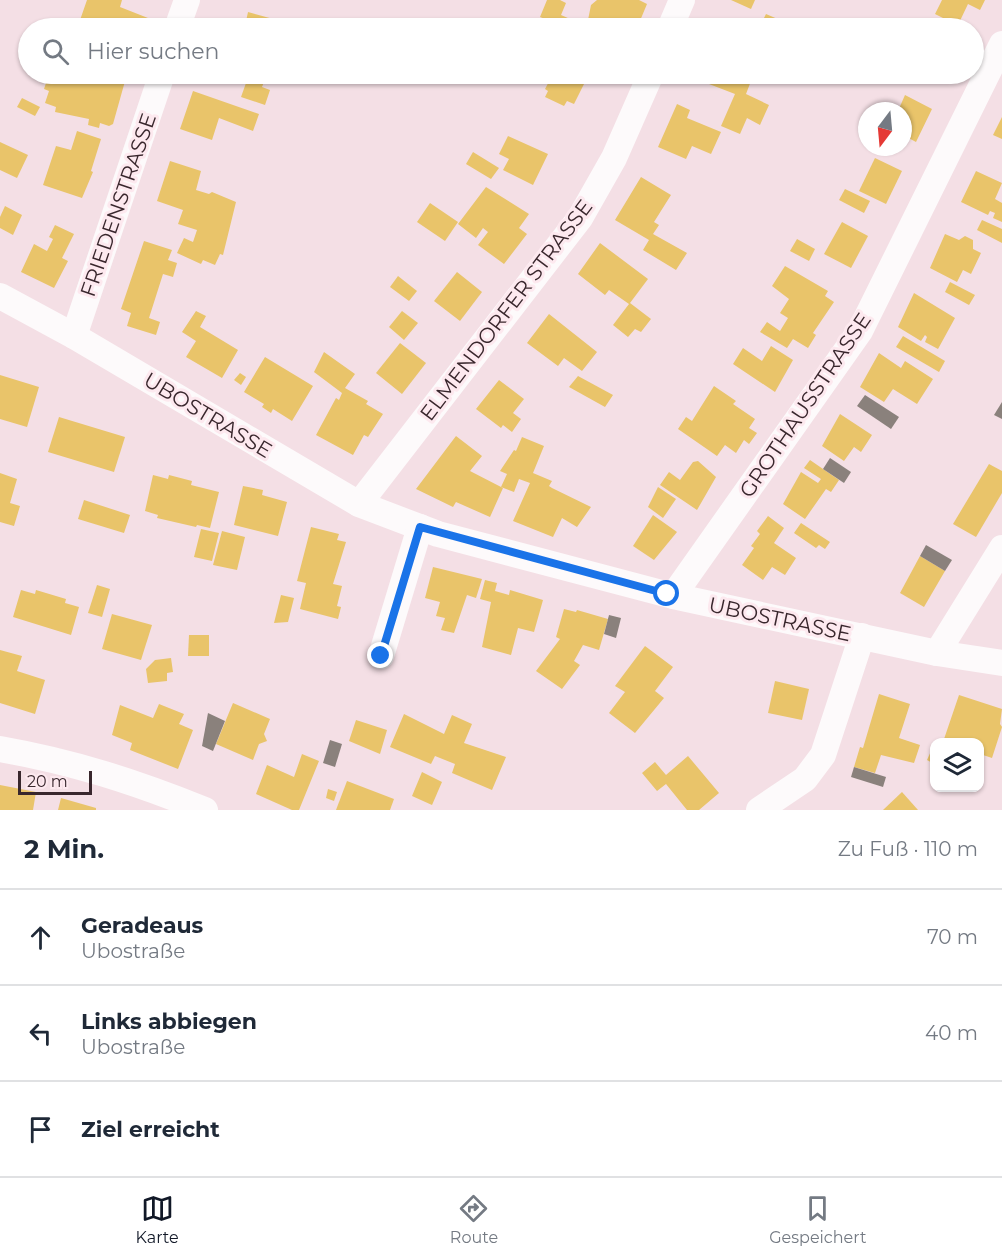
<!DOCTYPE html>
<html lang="de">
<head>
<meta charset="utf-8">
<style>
  :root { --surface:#fff; --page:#f6f6f7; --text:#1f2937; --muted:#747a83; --line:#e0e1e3; --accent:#111827 }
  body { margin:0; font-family:Montserrat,sans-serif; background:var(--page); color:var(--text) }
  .controls { position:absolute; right:18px; bottom:18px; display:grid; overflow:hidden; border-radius:12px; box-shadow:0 2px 4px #0004 }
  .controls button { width:54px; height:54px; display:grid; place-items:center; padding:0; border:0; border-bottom:2px solid var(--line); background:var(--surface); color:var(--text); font:30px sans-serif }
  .compass { position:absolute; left:858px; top:102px; width:54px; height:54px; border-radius:50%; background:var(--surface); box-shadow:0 2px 4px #0004; rotate:196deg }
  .scale { position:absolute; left:18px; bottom:15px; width:74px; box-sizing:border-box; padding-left:6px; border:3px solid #39272d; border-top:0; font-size:16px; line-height:21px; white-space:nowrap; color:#39272d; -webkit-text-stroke:4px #fde9ef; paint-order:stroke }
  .stop { position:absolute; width:18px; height:18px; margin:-14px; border:4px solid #1a73e8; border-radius:50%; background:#fff }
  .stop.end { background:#1a73e8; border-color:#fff; box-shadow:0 2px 6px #0008 }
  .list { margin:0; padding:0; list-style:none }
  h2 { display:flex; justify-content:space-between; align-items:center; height:78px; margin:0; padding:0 24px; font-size:26px }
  h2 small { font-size:20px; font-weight:400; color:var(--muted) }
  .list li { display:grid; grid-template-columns:39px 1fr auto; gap:18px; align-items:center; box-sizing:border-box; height:96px; padding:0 24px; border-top:2px solid var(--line) }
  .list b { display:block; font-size:22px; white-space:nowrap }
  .list p { margin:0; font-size:20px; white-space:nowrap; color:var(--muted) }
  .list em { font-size:20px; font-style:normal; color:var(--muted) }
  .icon { flex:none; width:33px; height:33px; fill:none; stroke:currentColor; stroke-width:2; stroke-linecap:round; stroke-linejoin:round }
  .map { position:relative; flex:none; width:1002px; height:810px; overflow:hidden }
  .search { position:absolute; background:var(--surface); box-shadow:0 2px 4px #0004; left:18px; right:18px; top:18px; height:66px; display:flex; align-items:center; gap:15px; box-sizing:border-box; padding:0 21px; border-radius:33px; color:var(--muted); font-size:22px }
  .sheet { height:366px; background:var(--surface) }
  nav { display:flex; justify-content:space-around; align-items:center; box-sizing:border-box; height:84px; border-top:2px solid var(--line); background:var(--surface); font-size:16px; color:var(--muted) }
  nav a { display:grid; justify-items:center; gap:3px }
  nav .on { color:var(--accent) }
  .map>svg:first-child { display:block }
  .homes { fill:#e9c46a }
  .industry { fill:#8a817c }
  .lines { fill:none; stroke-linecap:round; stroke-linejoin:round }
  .street { stroke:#fdfafb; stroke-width:26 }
  .route { stroke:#1a73e8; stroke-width:8 }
  .labels { text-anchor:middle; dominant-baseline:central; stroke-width:6; stroke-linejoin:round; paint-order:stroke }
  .street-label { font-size:21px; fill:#39272d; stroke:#fde9ef }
</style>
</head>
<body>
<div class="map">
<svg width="1002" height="810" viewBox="0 0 1002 810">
  <rect width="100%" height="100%" fill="#f4dfe5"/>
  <g class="homes">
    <polygon points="87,0 122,0 120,7 148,18 145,28 96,28 79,23"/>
    <polygon points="547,0 560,0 566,3 561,15 584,25 582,28 548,28 550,21 540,17"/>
    <polygon points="597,0 639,0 647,4 637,28 596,28 598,24 588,20 591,5"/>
    <polygon points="731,0 755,0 751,9"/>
    <polygon points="942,0 985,0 980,10 968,4 958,25 965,28 941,28 945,19 935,14"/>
    <polygon points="248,12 277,20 275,28 245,26"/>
    <polygon points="766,14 787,23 785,28 759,28"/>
    <polygon points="60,23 77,28 58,28"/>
    <polygon points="55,74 81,74 79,78 100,84 103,74 127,74 113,124 109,126 100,123 99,128 88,125 89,119 55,112 56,107 45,103 49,91 44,89 48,77 53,79"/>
    <polygon points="206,74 267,74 262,87 270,90 265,105 241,97 246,83"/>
    <polygon points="553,74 589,74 574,104 567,101 564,106 545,97 548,91 545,89"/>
    <polygon points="683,74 727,74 736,78 740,74 749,75 751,81 746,94 769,105 760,125 747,118 740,134 721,126 735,94"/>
    <polygon points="925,74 949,74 941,81"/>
    <polygon points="193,91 259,114 253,131 219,118 212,140 180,129"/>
    <polygon points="905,95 932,109 916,142 903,135 903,111 898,111"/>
    <polygon points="22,98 40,107 35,116 17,107"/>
    <polygon points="677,104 690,110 687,118 721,132 711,154 692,146 686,159 658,147"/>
    <polygon points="1002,117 1002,139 993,135"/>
    <polygon points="77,131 101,139 91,171 93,172 82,198 43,185 56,146 71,150"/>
    <polygon points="508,136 548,154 533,185 503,170 509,159 499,154"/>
    <polygon points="0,142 28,155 17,178 0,170"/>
    <polygon points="473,152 499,168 491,179 466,164"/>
    <polygon points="875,158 902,171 886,204 859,191"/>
    <polygon points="170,161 201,171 196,190 209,194 212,192 236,202 223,255 220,254 215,265 203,260 201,264 177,253 184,238 193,242 197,230 178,224 183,210 157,201"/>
    <polygon points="976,171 1002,183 995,199 1002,203 1002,222 993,218 995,213 990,211 988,215 961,202"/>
    <polygon points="641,177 671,195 654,222 659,225 653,234 687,253 676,270 643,250 649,240 615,220"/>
    <polygon points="486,187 529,214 519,228 527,234 504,264 478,245 488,232 483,228 476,238 458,224"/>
    <polygon points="845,189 870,201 864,213 839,200"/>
    <polygon points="430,203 458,222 445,241 417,222"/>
    <polygon points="5,206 22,215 13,235 0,228 0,217"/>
    <polygon points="982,220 1002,229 1002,243 977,230"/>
    <polygon points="842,222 868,236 851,268 824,254"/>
    <polygon points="55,225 74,234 62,258 68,261 54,288 21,272 34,244 47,251 53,239 49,237"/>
    <polygon points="945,234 959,240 965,236 973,240 973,249 981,253 971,274 963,270 957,282 930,268"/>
    <polygon points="797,239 815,249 809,261 790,251"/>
    <polygon points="144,241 172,250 168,260 177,263 173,277 163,274 149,318 160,322 156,335 127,326 131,313 121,309"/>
    <polygon points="600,243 648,279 630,303 651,319 641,332 635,329 628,337 613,325 629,304 609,290 605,295 578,274"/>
    <polygon points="785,266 828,291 825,296 834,302 813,333 816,335 808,348 793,339 787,348 760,332 767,322 780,331 788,318 780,313 789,299 772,286"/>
    <polygon points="457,272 482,292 460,321 434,301"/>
    <polygon points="398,276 417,291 409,301 390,287"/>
    <polygon points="950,282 975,295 969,305 945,292"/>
    <polygon points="914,293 955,318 938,349 925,342 927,337 925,335 921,341 898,327"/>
    <polygon points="196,311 206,316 200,327 238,350 222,378 186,357 196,341 182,332"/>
    <polygon points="402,311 418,323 404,340 389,327"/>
    <polygon points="549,314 597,352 582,371 564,358 558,366 527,343"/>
    <polygon points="903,336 945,361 939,372 896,347"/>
    <polygon points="400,343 426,363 402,394 376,373"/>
    <polygon points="771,346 793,360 775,392 733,364 743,348 762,361"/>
    <polygon points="324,352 355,374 345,388 368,401 366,404 383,414 368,437 364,435 353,455 316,435 336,398 339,400 342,393 314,372"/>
    <polygon points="879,353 901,368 905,361 933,379 917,404 893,389 884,402 860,387"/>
    <polygon points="265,357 313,386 292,421 273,409 271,413 262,407 264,404 244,392"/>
    <polygon points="240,373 246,377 241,385 234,380"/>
    <polygon points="0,375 39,387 27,427 0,419"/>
    <polygon points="578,376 613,395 605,407 569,387"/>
    <polygon points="499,380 524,399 513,413 521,419 512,432 503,425 501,428 476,409"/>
    <polygon points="714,386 736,401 733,404 755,419 749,428 757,433 749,444 744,440 736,453 725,445 717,456 678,429 686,417 692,421"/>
    <polygon points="840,414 872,435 861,452 854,447 844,461 822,446"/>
    <polygon points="59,417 125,437 114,472 48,452"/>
    <polygon points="456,436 482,456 470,471 503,488 490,517 456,502 453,507 416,489"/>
    <polygon points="522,437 544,446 533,473 552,481 549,486 552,488 591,507 577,527 562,518 553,537 513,521 530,483 519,479 514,492 501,487 507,474 500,471 514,450 516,451"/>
    <polygon points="810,460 839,480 831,492 826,489 805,519 783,504 801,472 818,483 821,479 804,468"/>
    <polygon points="698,461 716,477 697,510 660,485 669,472 680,480 693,462"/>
    <polygon points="989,464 1002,471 1002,493 976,537 953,524"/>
    <polygon points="0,473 17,479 10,503 20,506 14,526 0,522"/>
    <polygon points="153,475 168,479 169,475 192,481 191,485 219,492 210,528 197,525 196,527 157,518 158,515 145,511"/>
    <polygon points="243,486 263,490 262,495 287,502 278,536 234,525"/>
    <polygon points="658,487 676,499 663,518 648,507"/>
    <polygon points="84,500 130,515 124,533 78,519"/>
    <polygon points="653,515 677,532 654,560 633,546"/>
    <polygon points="768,516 784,528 774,543 796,558 785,575 772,567 763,580 742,565 754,548 751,546 760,534 757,531"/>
    <polygon points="801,523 830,542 825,549 819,545 816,548 794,533"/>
    <polygon points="311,527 339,534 337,540 346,542 333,584 342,586 337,606 341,607 338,619 300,609 306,583 297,581"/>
    <polygon points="201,529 219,533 212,561 194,557"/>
    <polygon points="222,531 245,537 237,570 213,565"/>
    <polygon points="920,556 945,571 924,607 900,593"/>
    <polygon points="433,567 482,579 476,598 467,595 454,633 441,630 445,618 436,616 440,602 425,598"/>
    <polygon points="485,580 497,583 495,591 509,595 510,590 543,600 534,632 518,628 511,655 482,647 491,602 480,599"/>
    <polygon points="97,585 110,589 102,617 88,613"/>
    <polygon points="21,590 35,594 36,590 66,599 65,603 79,607 71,635 13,617"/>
    <polygon points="281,595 294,598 288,622 274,623"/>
    <polygon points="564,609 576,612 577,610 608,619 599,650 583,645 574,661 580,665 562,689 536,671 560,639 556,637"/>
    <polygon points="112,614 152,625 141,660 102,649"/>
    <polygon points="189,635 209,635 209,656 188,656"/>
    <polygon points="645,646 673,667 655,691 664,698 635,733 609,713 625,692 615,686"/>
    <polygon points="0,650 22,656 17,671 45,680 35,714 0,703"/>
    <polygon points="171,658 173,672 167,673 167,681 148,683 146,669 155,660"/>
    <polygon points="775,681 809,689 802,720 768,713"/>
    <polygon points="879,694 910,704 899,738 920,745 914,763 881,755 875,773 854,767 860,747 863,748"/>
    <polygon points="959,695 1002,709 1000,724 1002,727 992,758 980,754 980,742 943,742"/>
    <polygon points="233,703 270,719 264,734 267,741 259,744 253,760 216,744"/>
    <polygon points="159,704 184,714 179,724 193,730 178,769 130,750 132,743 112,735 120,705 153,718"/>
    <polygon points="404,714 444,734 452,715 472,724 464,743 506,757 492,790 452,773 455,764 435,756 431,764 390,747"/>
    <polygon points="356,720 387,730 380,754 349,741"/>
    <polygon points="931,751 934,753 934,764 927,760"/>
    <polygon points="302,754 319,761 299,810 292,810 256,794 267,765 294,777"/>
    <polygon points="688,756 719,793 699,810 687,810 666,784 657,791 642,773 655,762 666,775"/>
    <polygon points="422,772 442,782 432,805 412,796"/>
    <polygon points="347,781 394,799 390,810 336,810"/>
    <polygon points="0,785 36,792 33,810 0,810"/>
    <polygon points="328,789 337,792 334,801 326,798"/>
    <polygon points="902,792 918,810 883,810"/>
    <polygon points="61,798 96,808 96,810 58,810"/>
  </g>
  <g class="industry">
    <polygon points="865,395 899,417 891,429 857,406"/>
    <polygon points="1002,402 1002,419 994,415"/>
    <polygon points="830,458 851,472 844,483 823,469"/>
    <polygon points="926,545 952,560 945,571 920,556"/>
    <polygon points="609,615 621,618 616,638 604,634"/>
    <polygon points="208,713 225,721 213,751 202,746"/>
    <polygon points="330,740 342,744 335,767 323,763"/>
    <polygon points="854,767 886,777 883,787 851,777"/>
  </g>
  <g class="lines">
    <g class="street">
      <polyline points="177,28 187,0"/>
      <polyline points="670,28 682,0"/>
      <polyline points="0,296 74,336 359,504 438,534 673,596 937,653 1002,663"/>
      <polyline points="74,336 162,74"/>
      <polyline points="359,504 580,218 614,158 651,74"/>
      <polyline points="673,596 860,331 1002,44"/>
      <polyline points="937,653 1002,548"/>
      <polyline points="381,656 420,527"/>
      <path d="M0,749C74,762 135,782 205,810"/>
      <polyline points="759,810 805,779 823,755 862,636"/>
    </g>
  </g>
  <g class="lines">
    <polyline class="route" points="381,656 420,527 667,594"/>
  </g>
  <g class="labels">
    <g class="street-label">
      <text transform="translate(118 205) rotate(-71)">FRIEDENSTRASSE</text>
      <text transform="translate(506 310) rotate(-53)">ELMENDORFER STRASSE</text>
      <text transform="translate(805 405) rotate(-56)">GROTHAUSSTRASSE</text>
      <text transform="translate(208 415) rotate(31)">UBOSTRASSE</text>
      <text transform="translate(780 619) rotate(12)">UBOSTRASSE</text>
    </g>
  </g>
</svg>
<div class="controls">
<button><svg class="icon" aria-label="layers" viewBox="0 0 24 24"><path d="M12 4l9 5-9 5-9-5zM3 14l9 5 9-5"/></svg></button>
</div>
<svg class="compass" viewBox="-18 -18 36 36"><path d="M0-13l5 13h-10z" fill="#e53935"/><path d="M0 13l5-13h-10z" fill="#747a83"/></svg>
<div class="scale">20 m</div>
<div class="stop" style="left:667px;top:594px"></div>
<div class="stop end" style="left:381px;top:656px"></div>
<div class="search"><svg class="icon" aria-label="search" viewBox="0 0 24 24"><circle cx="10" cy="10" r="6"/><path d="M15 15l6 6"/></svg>Hier suchen</div>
</div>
<section class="sheet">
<h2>2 Min.<small>Zu Fuß · 110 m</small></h2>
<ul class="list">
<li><svg class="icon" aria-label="ahead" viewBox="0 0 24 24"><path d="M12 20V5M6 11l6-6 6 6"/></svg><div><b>Geradeaus</b><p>Ubostraße</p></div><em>70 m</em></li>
<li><svg class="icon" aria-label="left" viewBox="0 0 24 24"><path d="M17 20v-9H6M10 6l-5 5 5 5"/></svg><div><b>Links abbiegen</b><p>Ubostraße</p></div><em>40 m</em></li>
<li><svg class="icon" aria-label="arrive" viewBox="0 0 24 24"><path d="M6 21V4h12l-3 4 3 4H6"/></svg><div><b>Ziel erreicht</b></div></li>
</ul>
</section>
<nav>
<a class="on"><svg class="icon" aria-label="map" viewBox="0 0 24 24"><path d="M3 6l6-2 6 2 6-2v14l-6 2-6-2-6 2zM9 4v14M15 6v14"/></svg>Karte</a>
<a><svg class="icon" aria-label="directions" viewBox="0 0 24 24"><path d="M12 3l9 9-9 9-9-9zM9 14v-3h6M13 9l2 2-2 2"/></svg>Route</a>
<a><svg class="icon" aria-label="saved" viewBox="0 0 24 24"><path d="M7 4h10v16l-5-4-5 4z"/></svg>Gespeichert</a>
</nav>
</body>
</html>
